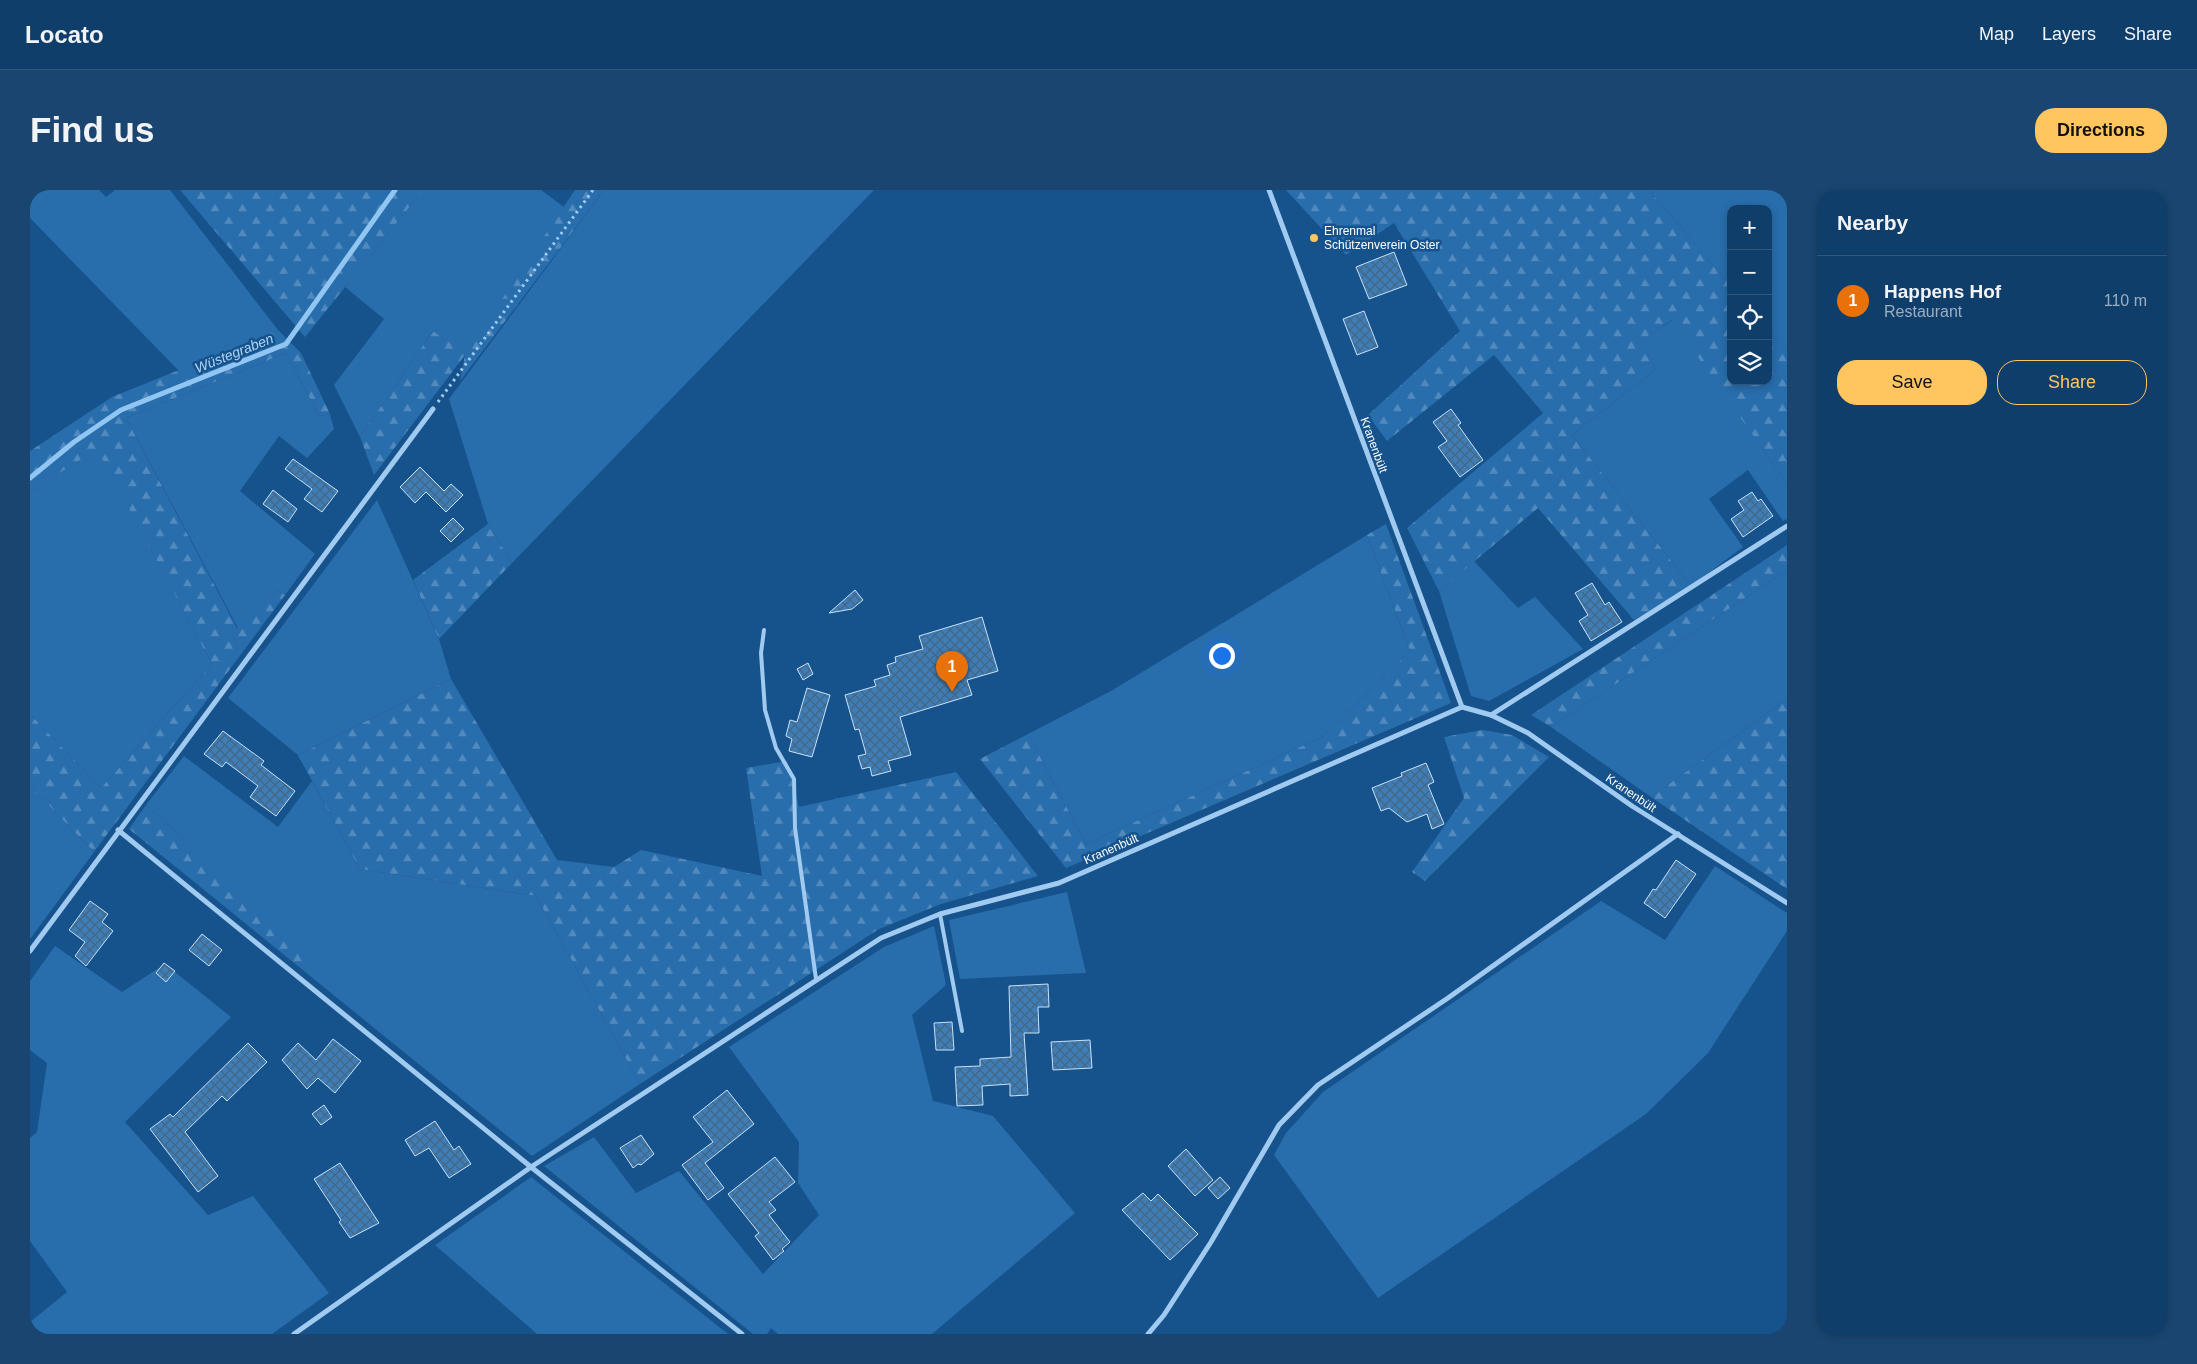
<!DOCTYPE html>
<html lang="en">
<head>
<meta charset="utf-8">
<style>
  :root { --surface:#103e6a; --page:#194570; --text:#f1f3f6; --muted:#9caec1; --line:#30577e; --accent:#ffc55f }
  body { margin:0; font-family:Arial,sans-serif; background:var(--page); color:var(--text) }
  .controls { position:absolute; right:15px; top:15px; display:grid; overflow:hidden; border-radius:10px; box-shadow:0 2px 8px #0003 }
  .controls button { width:45px; height:45px; display:grid; place-items:center; padding:0; border:0; border-bottom:1px solid var(--line); background:var(--surface); color:var(--text); font:25px sans-serif }
  .you { position:absolute; left:1191px; top:465px; width:18px; height:18px; margin:-12px; border:4px solid #fff; border-radius:50%; background:#1a73e8; box-shadow:0 0 0 8px #1a73e833 }
  .badge { display:grid; place-items:center; width:32px; height:32px; border-radius:50%; background:var(--accent); color:#fff; font-size:16px; font-weight:700 }
  .pin { position:absolute; translate:-50% -41px; filter:drop-shadow(0 1px 2px #0008) }
  .pin::after { content:''; position:absolute; top:26px; width:18px; height:15px; background:inherit; clip-path:polygon(0 0,100% 0,50% 100%) }
  .list { margin:0; padding:0; list-style:none }
  h2 { display:flex; justify-content:space-between; align-items:center; height:65px; margin:0; padding:0 20px; font-size:21px }
  h2 small { font-size:16px; font-weight:400; color:var(--muted) }
  .list li { display:grid; grid-template-columns:32px 1fr auto; gap:15px; align-items:center; box-sizing:border-box; height:90px; padding:0 20px; border-top:1px solid var(--line) }
  .list b { display:block; font-size:19px; white-space:nowrap }
  .list p { margin:0; font-size:16px; white-space:nowrap; color:var(--muted) }
  .list em { font-size:16px; font-style:normal; color:var(--muted) }
  .actions { display:flex; gap:10px; padding:15px 20px }
  .actions a { flex:1; padding:11px 0; border:1px solid var(--accent); border-radius:20px; text-align:center; font-size:18px; color:var(--accent) }
  .actions .main { background:var(--accent); color:#111 }
  .icon { flex:none; width:28px; height:28px; fill:none; stroke:currentColor; stroke-width:2; stroke-linecap:round; stroke-linejoin:round }
  .map { position:relative; flex:none; width:1757px; height:1144px; overflow:hidden; border-radius:20px }
  header { display:flex; align-items:center; gap:30px; box-sizing:border-box; height:70px; padding:0 25px; background:var(--surface); border-bottom:1px solid var(--line) }
  header strong { font-size:24px }
  nav { display:flex; gap:28px; margin-inline-start:auto; font-size:18px }
  .intro { display:flex; align-items:center; justify-content:space-between; box-sizing:border-box; height:120px; padding:0 30px }
  h1 { margin:0; font-size:35px }
  .button { padding:12px 22px; border-radius:20px; background:var(--accent); color:#111; font-size:18px; font-weight:700 }
  main { display:flex; gap:30px; padding:0 30px }
  aside { flex:1; background:var(--surface); border-radius:20px; box-shadow:0 2px 8px #0003 }
  .map>svg:first-child { display:block }
  .green { fill:#286dac }
  .forest { fill:url(#forest-firs) }
  .lines { fill:none; stroke-linecap:round; stroke-linejoin:round }
  .stream { stroke:#92c6f2; stroke-width:5 }
  .building { fill:url(#building-cross-hatch); stroke:#c7e2fb }
  .path { stroke:#a0caf0; stroke-width:3; stroke-dasharray:2.5 4; stroke-linecap:butt }
  .lane { stroke:#a0caf0; stroke-width:4 }
  .street { stroke:#a0caf0; stroke-width:5 }
  .poi-dot { fill:#ffc55f; stroke:#16538d; stroke-width:2 }
  .labels { text-anchor:middle; dominant-baseline:central; stroke-width:5; stroke-linejoin:round; paint-order:stroke }
  .poi-label { font-size:12px; fill:#fff; stroke:#16538d; text-anchor:start }
  .street-label { font-size:12px; fill:#fff; stroke:#16538d }
  .water-label { font-size:14px; font-style:italic; fill:#acd4f7; stroke:#16538d }
</style>
</head>
<body>
<header>
<strong>Locato</strong>
<nav><a>Map</a><a>Layers</a><a>Share</a></nav>
</header>
<div class="intro"><h1>Find us</h1><a class="button">Directions</a></div>
<main>
<div class="map">
<svg width="1757" height="1144" viewBox="0 0 1757 1144">
  <defs>
    <pattern id="forest-firs" width="22" height="20" patternUnits="userSpaceOnUse" patternTransform="scale(1.25)"><rect width="22" height="20" fill="#286dac"/><path d="M5 1l3.5 6h-7zM16 11l3.5 6h-7z" fill="#538abd"/></pattern>
    <pattern id="building-cross-hatch" width="8" height="8" patternUnits="userSpaceOnUse" patternTransform="scale(1.25)"><rect width="8" height="8" fill="#3e7db6"/><path d="M0 0l8 8M0 8l8-8" fill="none" stroke="#446786"/></pattern>
  </defs>
  <rect width="100%" height="100%" fill="#16538d"/>
  <g class="green">
    <polygon points="0,0 69,0 76,7 85,0 140,0 248,140 149,181 0,28"/>
    <polygon points="393,0 511,0 534,17 436,164 403,141 330,247 304,195 354,129 315,97"/>
    <polygon points="574,0 844,0 482,373 458,334 419,209"/>
    <polygon points="1619,0 1757,0 1757,162 1738,140 1738,19 1701,19 1701,96"/>
    <polygon points="1643,130 1757,294 1757,329 1753,331 1718,280 1679,309 1713,357 1661,396 1542,245 1626,179 1609,151"/>
    <polygon points="256,163 289,226 300,224 304,239 277,268 249,246 210,301 285,364 255,405 247,400 208,438 96,228"/>
    <polygon points="67,258 182,474 71,598 0,524 0,302"/>
    <polygon points="347,310 409,449 421,489 268,565 198,508"/>
    <polygon points="1337,345 1380,461 1292,547 1056,654 998,544 1081,501"/>
    <polygon points="1444,371 1488,418 1505,407 1553,459 1459,511 1441,506 1409,401"/>
    <polygon points="1757,380 1757,509 1621,607 1521,537"/>
    <polygon points="154,566 248,637 282,591 330,679 506,706 610,894 502,966 269,777 280,762 116,615"/>
    <polygon points="0,596 64,662 0,749"/>
    <polygon points="1685,676 1757,723 1757,741 1678,863 1616,924 1348,1108 1244,965 1256,943 1293,902 1571,711 1635,750"/>
    <polygon points="1037,702 1056,783 930,789 919,730"/>
    <polygon points="904,736 916,795 882,825 903,911 963,926 1045,1023 902,1144 748,1144 741,1138 737,1144 723,1144 514,976 564,947 606,1003 649,981 733,1084 789,1025 768,993 769,952 699,857 854,757"/>
    <polygon points="25,756 92,802 135,774 201,827 95,932 178,1025 223,1006 299,1103 242,1144 0,1144 0,1132 37,1102 0,1051 0,948 7,942 17,873 0,860 0,791"/>
    <polygon points="501,987 698,1144 507,1144 405,1055"/>
  </g>
  <g class="forest">
    <polygon points="150,0 393,0 275,147"/>
    <polygon points="545,0 574,0 430,191 435,165 344,285 330,247 403,141 436,163"/>
    <polygon points="1256,0 1619,0 1701,96 1701,191 1738,191 1738,140 1757,162 1757,294 1642,130 1610,151 1626,179 1542,245 1661,396 1604,430 1508,318 1409,401 1377,338 1513,223 1464,165 1357,251 1338,225 1430,141 1364,33 1316,65"/>
    <polygon points="248,140 271,163 300,224 289,226 256,163 96,228 207,438 247,400 255,405 64,662 0,596 0,524 71,598 182,474 67,259 0,302 0,261 82,207"/>
    <polygon points="458,334 482,373 409,449 383,390"/>
    <polygon points="1356,334 1421,513 1036,678 950,569 998,544 1056,654 1292,547 1380,461 1337,345"/>
    <polygon points="1757,355 1757,380 1521,537 1501,525"/>
    <polygon points="421,489 527,670 584,677 611,660 732,686 716,578 757,571 769,617 926,582 1008,686 911,714 849,739 610,894 506,706 330,679 268,565"/>
    <polygon points="1757,509 1757,699 1621,607"/>
    <polygon points="1452,540 1482,545 1519,567 1395,691 1382,682 1434,608 1414,547"/>
    <polygon points="116,615 281,762 269,777 99,639"/>
  </g>
  <g class="lines">
    <polyline class="stream" points="0,288 44,252 91,220 256,154 365,0"/>
  </g>
  <g class="building">
    <polygon points="1364,62 1377,95 1339,109 1326,77"/>
    <polygon points="1334,121 1348,157 1327,165 1313,129"/>
    <polygon points="1421,219 1431,233 1428,235 1453,270 1430,287 1408,257 1417,251 1403,232"/>
    <polygon points="263,269 308,301 292,322 274,309 282,299 255,279"/>
    <polygon points="390,277 414,301 421,294 433,305 416,322 396,302 385,313 370,297"/>
    <polygon points="243,300 267,319 258,332 233,314"/>
    <polygon points="1722,302 1728,311 1731,309 1743,326 1713,347 1701,329 1714,320 1708,311"/>
    <polygon points="423,328 434,339 421,352 410,341"/>
    <polygon points="1562,393 1575,415 1579,412 1592,432 1561,451 1549,431 1558,425 1545,403"/>
    <polygon points="825,400 833,410 822,419 799,423"/>
    <polygon points="952,427 968,481 937,490 942,505 870,527 881,565 858,571 861,581 842,586 840,577 832,579 828,566 836,564 829,539 825,540 815,505 846,496 844,490 860,485 857,475 866,472 865,467 893,459 889,446"/>
    <polygon points="778,473 783,484 773,490 767,479"/>
    <polygon points="777,498 800,505 782,567 759,561 762,549 756,546 760,530 767,532"/>
    <polygon points="193,541 234,571 231,575 265,601 246,626 220,607 228,596 196,572 192,577 174,564"/>
    <polygon points="1396,573 1404,592 1398,595 1414,634 1402,639 1397,624 1377,632 1359,618 1351,621 1342,598 1372,586 1371,583"/>
    <polygon points="1646,670 1666,684 1635,728 1614,713 1623,699 1626,700"/>
    <polygon points="60,711 78,724 72,732 83,741 56,776 45,766 55,752 39,740"/>
    <polygon points="172,744 192,760 179,776 159,760"/>
    <polygon points="134,773 145,781 136,792 126,783"/>
    <polygon points="1018,794 1019,817 1008,817 1009,843 994,843 998,905 980,906 980,894 952,896 953,915 927,916 925,877 950,876 950,869 981,867 979,796"/>
    <polygon points="922,832 924,860 906,860 904,833"/>
    <polygon points="303,849 331,871 305,903 288,888 277,899 252,870 268,853 286,870"/>
    <polygon points="1060,850 1062,878 1023,880 1021,852"/>
    <polygon points="218,853 237,872 197,911 192,906 155,942 188,986 168,1002 120,939 140,924 143,927"/>
    <polygon points="697,900 724,934 675,973 694,998 678,1010 652,975 683,952 663,927"/>
    <polygon points="294,915 302,927 291,935 282,924"/>
    <polygon points="405,931 424,960 429,956 441,974 419,988 399,958 385,966 375,950"/>
    <polygon points="611,945 624,964 611,975 608,974 603,978 590,958"/>
    <polygon points="1156,959 1183,990 1165,1006 1138,976"/>
    <polygon points="745,967 765,992 739,1012 746,1020 739,1025 760,1052 752,1059 754,1061 743,1070 725,1046 729,1043 698,1004"/>
    <polygon points="310,973 349,1033 320,1048 309,1032 311,1030 284,989"/>
    <polygon points="1190,987 1200,998 1188,1009 1178,998"/>
    <polygon points="1113,1003 1121,1011 1128,1004 1168,1044 1140,1070 1092,1020"/>
  </g>
  <g class="lines">
    <polyline class="path" points="408,212 563,0"/>
    <g class="lane">
      <polyline points="734,440 731,463 735,520 746,558 764,589 765,638 786,789"/>
      <polyline points="910,724 932,841"/>
    </g>
    <g class="street">
      <polyline points="1239,0 1432,517"/>
      <polyline points="1461,525 1757,336"/>
      <polyline points="88,640 501,977 712,1144"/>
      <polyline points="0,761 403,219"/>
      <polyline points="264,1144 501,977 851,748 910,724 1029,693 1432,517 1461,525 1498,543 1602,616 1757,713"/>
      <polyline points="1118,1144 1134,1125 1181,1052 1249,935 1288,895 1418,808 1648,644"/>
    </g>
  </g>
  <circle class="poi-dot" cx="1284" cy="48" r="5"/>
  <g class="labels">
    <g class="poi-label">
      <text x="1294" y="41">Ehrenmal<tspan x="1294" dy="14">Schützenverein Oster</tspan></text>
    </g>
    <g class="street-label">
      <text transform="translate(1344 255) rotate(70)">Kranenbült</text>
      <text transform="translate(1601 603) rotate(34)">Kranenbült</text>
      <text transform="translate(1081 659) rotate(-24)">Kranenbült</text>
    </g>
    <g class="water-label">
      <text transform="translate(204 163) rotate(-22)">Wüstegraben</text>
    </g>
  </g>
</svg>
<div class="controls">
<button>+</button>
<button>−</button>
<button><svg class="icon" aria-label="locate" viewBox="0 0 24 24"><circle cx="12" cy="12" r="6"/><path d="M12 2v4M12 18v4M2 12h4M18 12h4"/></svg></button>
<button><svg class="icon" aria-label="layers" viewBox="0 0 24 24"><path d="M12 4l9 5-9 5-9-5zM3 14l9 5 9-5"/></svg></button>
</div>
<div class="you"></div>
<div class="pin badge" style="left:922px;top:502px;background:#e8710a">1</div>
</div>
<aside>
<h2>Nearby<small></small></h2>
<ul class="list">
<li><span class="badge" style="background:#e8710a">1</span><div><b>Happens Hof</b><p>Restaurant</p></div><em>110 m</em></li>
</ul>
<div class="actions"><a class="main">Save</a><a>Share</a></div>
</aside>
</main>
</body>
</html>
